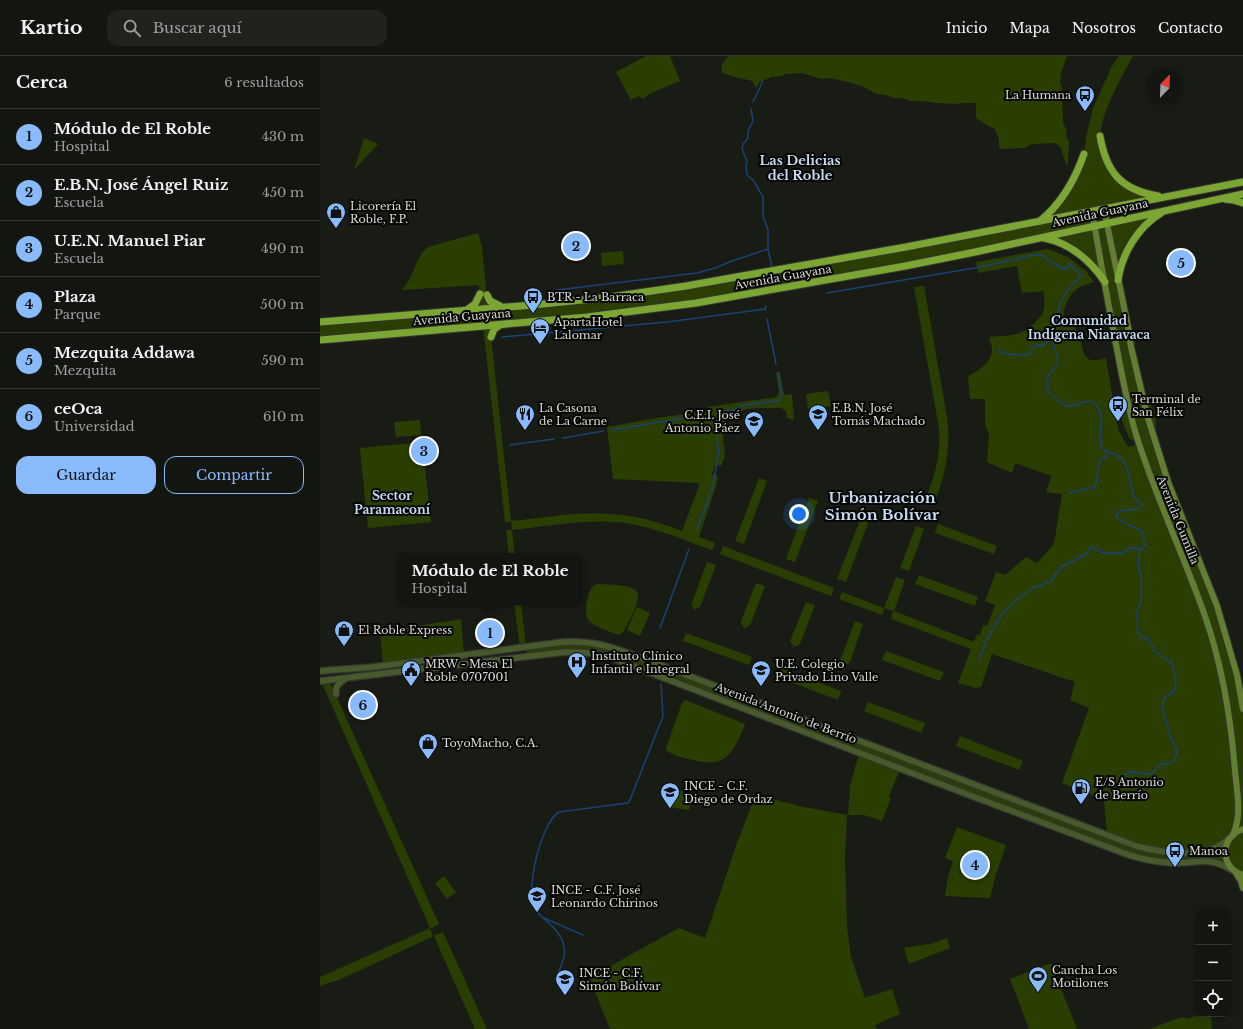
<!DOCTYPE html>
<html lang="es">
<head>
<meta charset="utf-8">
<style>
  :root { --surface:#131510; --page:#20221e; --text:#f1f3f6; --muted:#9d9f9f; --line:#323430; --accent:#89bafc }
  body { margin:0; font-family:"Libre Baskerville",serif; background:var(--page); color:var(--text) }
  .controls { position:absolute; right:12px; bottom:12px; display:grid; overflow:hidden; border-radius:8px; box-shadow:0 2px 10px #0003 }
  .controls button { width:36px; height:36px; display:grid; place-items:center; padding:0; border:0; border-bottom:1px solid var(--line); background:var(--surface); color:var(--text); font:20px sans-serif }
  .compass { position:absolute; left:827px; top:12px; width:36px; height:36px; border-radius:50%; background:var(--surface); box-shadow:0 2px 10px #0003; rotate:23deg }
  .you { position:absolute; left:479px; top:458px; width:14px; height:14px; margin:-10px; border:3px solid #fff; border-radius:50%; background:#1a73e8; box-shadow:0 0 0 6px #1a73e833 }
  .badge { display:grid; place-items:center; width:26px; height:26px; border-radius:50%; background:var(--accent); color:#111; font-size:13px; font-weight:700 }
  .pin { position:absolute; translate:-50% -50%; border:2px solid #fff; box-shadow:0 1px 4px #0006 }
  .popup { position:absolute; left:77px; top:497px; width:186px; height:52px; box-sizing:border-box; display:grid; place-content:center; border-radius:8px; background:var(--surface); filter:drop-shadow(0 1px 3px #0005); font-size:13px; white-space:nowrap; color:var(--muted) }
  .popup b { font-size:15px; color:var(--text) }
  .popup::after { content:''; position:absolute; left:50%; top:100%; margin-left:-8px; border:8px solid transparent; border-top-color:var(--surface) }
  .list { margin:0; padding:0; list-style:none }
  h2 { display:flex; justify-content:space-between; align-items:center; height:52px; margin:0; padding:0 16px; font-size:17px }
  h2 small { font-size:13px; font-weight:400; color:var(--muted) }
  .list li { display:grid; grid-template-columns:26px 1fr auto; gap:12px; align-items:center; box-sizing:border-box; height:56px; padding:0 16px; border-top:1px solid var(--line) }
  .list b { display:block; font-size:15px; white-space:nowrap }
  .list p { margin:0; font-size:13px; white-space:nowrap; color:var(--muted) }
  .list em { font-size:13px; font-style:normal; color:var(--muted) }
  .actions { display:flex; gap:8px; padding:12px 16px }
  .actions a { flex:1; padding:9px 0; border:1px solid var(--accent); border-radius:12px; text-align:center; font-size:14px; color:var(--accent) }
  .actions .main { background:var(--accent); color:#111 }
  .icon { flex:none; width:22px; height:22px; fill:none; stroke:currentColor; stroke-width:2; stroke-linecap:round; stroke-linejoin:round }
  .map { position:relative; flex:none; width:923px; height:973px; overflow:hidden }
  header { display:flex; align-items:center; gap:24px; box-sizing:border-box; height:56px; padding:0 20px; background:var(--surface); border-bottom:1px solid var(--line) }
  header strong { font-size:19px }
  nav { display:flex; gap:22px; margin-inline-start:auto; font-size:14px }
  .search { width:280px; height:36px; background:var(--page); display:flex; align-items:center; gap:10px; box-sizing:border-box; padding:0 14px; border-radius:12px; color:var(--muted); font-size:15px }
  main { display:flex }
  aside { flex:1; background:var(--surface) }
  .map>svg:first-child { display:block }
  .green { fill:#2a3e02 }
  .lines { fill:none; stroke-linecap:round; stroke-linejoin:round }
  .stream { stroke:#194277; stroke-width:1.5 }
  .tertiary-casing { stroke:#343730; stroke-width:8 }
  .secondary-casing { stroke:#343730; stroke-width:8 }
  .trunk-casing { stroke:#343730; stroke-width:9 }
  .tertiary { stroke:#485a2c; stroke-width:5.5 }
  .secondary { stroke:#617e31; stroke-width:6 }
  .trunk { stroke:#7ca633; stroke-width:7 }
  .labels { text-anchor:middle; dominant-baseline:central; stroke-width:4; stroke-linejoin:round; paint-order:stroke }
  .poi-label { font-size:11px; fill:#dadcd7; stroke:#050604; text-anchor:start }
  .street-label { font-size:11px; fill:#dadcd7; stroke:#050604 }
  .neighbourhood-label { font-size:12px; font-weight:bold; fill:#c9dcf5; stroke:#050604 }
  .quarter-label { font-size:13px; font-weight:bold; fill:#c9dcf5; stroke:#050604 }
  .district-label { font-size:15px; font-weight:bold; fill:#c9dcf5; stroke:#050604 }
</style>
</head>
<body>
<header>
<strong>Kartio</strong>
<div class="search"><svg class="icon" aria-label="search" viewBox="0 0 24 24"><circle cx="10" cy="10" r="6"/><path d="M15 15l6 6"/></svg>Buscar aquí</div>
<nav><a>Inicio</a><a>Mapa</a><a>Nosotros</a><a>Contacto</a></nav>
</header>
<main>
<aside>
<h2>Cerca<small>6 resultados</small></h2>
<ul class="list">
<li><span class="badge">1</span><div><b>Módulo de El Roble</b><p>Hospital</p></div><em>430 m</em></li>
<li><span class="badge">2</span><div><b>E.B.N. José Ángel Ruiz</b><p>Escuela</p></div><em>450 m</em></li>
<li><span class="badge">3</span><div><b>U.E.N. Manuel Piar</b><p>Escuela</p></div><em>490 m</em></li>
<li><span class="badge">4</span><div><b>Plaza</b><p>Parque</p></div><em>500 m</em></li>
<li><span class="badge">5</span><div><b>Mezquita Addawa</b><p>Mezquita</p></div><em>590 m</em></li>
<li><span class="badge">6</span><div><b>ceOca</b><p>Universidad</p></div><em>610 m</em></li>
</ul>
<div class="actions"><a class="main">Guardar</a><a>Compartir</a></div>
</aside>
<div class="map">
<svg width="923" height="973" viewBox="0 0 923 973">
  <rect width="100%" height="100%" fill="#191c15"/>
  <g class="green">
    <polygon points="326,0 350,0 360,25 329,38 323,43 319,40 311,44 296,16"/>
    <path d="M409,0H747L741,17L740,25L742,32L743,67L747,75L746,80L749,85L748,108L746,109L741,92L737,88L733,87L712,88L704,92L682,93L679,91V83L674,72L668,70L656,62V47H643L640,48L615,47L605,45H591L583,42H574L566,39L557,38L542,30L524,25L510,22L501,23L482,17L465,18L461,20L451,21L440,26L436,32L432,25C422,22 412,22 402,16C400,9 404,5 409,0Z"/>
    <path d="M799,0H813C802,21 775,66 781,89C785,101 794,113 800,125L844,141L772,155L774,169L848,153L816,181L798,224L822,340C839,354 837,365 834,385L891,532L923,653V819L898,806L860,807L828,804L270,597L207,600L206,591L200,592L194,546H201L206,591L274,587L787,779L784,744L742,727L769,652L750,644L755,626L672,598L661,631L655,632L638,627L651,593L571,563L573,555L564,552L562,559L519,543L522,536L564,552L576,521L585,524L574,555L654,586L657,578L660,579L663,569L667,570L675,549L665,545L676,516L685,519L706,501L717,507L734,488L742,438L726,436L731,420L695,407L692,417L667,406L669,377L666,371L665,362V343H650L648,320C657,316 672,306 672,294C672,290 670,285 669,281C690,279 705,281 719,262C722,259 724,255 724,251C725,246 724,240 724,235L702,237L697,210L658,217L656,206L728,193L748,201L767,216L774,226C760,230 751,234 746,249C744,253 743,257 744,261C747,265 753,268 755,272C767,288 756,312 786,302L798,373L808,391L819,388L809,382L802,365L801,350L805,333L785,226L773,210L728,182L376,247L170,270L191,465C224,462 258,455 290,458C316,459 339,466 362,475L380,427L293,423L287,371L336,362L388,355V351L456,341L459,336L456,317L460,316L464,339L472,338L474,364L467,362L466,355L461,352H440L426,353L411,360L403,373V386L405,394L404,399L405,400L401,410L395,409L392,418L398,420L396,430L379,481L395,487L392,494C363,484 335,471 305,467C268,462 229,470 192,474L195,500H189L186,474H192L191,466H185L163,270L0,284V266L161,253L159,229L82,234C94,222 95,201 108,191L158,177L162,191L168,252L291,241L719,166L735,152L764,98L766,81L773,52L792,10Z"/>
    <polygon points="44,82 58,88 34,114"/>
    <polygon points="303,195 304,208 282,210 281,197"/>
    <path d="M604,230L627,361C631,390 626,415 616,443L607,439C616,417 621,396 619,372L594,231Z"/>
    <polygon points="508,335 511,350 488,353 486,338"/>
    <polygon points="100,364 101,379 76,381 74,366"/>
    <polygon points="102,386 111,466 48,472 40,392"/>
    <polygon points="439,422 447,425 424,488 415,485"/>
    <polygon points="489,442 498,445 475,506 466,503"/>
    <polygon points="542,459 550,462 526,526 517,523"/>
    <polygon points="618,468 677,490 674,498 615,477"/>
    <polygon points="596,470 604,473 589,515 580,512"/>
    <polygon points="403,490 514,532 511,540 400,498"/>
    <polygon points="387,506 396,509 380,551 374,554 372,549 372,547"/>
    <polygon points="599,519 658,541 655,550 595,528"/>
    <polygon points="436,527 445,530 431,567 429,570 424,572 421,567 421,565"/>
    <path d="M279,528C290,529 304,528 314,533C326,539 308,567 303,576C301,577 301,579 298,578C293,578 272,569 269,565C263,556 267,537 274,529Z"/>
    <polygon points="486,546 495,549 480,588 474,591 470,585"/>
    <polygon points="317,551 330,557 320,580 307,574"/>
    <polygon points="141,563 144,599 63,609 60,576"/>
    <polygon points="535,565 543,568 530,606 528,608 523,609 521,605 521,602"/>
    <polygon points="366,577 432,601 429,609 363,585"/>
    <polygon points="566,595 624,616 620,625 562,604"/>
    <polygon points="457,611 521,635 518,644 454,620"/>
    <polygon points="9,624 119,868 110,873 113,880 123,876 167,973 155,973 114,880 21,923 0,930 0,921 110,872 1,625"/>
    <path d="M365,644L368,645L425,668V669C413,696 407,713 373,704C364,702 355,700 347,695L346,692L362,647Z"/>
    <polygon points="548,646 605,667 601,677 544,655"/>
    <polygon points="640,680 703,705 699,714 636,690"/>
    <polygon points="540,697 580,713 569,741 571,742 562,765 544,759 527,759 525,802 527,871 531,901 545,942 572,933 580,958 555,969 557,973 290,973 269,921 276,918 359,872 385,882 417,787 436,738 478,750 528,759 530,731 535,711"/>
    <polygon points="350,733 372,736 369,754 347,751"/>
    <polygon points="637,771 686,789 675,821 670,842 625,840 628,821 633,805 625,802"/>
    <polygon points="124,820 136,836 127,843 115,827"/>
    <polygon points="627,882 630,892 589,908 584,892 607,888 608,889"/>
    <polygon points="731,907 757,973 709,973 690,923"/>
    <polygon points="881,958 891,958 892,973 829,973 862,961 867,963"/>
  </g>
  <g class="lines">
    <g class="stream">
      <polyline points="433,46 443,25"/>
      <polyline points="431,53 433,65 428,75 428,82 423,88 422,93 427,105 426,110 427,119 433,124 443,141 443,160 448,174 448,193 452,212"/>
      <polyline points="237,234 377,217 395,212 412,205 448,193"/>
      <polyline points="507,237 660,211 713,199 721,199 743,213 751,210"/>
      <polyline points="445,254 446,250"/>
      <polyline points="447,263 456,308"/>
      <polyline points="182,281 347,266 445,253"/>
      <path d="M678,295C688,298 700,301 711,298L712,293L716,289C727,290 725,288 732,281"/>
      <polyline points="396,356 414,354"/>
      <polyline points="291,374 383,359"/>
      <polyline points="243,382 283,375"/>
      <polyline points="190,389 234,383"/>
      <path d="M749,437L775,431C778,423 776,413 780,404L786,401V395"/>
      <polyline points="377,474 393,429 399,395 397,385 398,376 403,367 415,354 421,350 431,348 458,345 462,340 458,317"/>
      <polyline points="340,572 369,493"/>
      <path d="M659,603L666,585L680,561L696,544L713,532L731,525L741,511L766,498L771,491L786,498L790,496L800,498L811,492L822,493L825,489L821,474C812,471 802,467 796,460L799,455L818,453L822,450V448C820,446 817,445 815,442C809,431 811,416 803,404C798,397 784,398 781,389C778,379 785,358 777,350C768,340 759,350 749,350C744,350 741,347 738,344C729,337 722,332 729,319C731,314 736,312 738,308C737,298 733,289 732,280C731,275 734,272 736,268C737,264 737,260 738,256C742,240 748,232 760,222V218L749,207"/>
      <polyline points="795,734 806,718 811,716 831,718 841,708 851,707 855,703 857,697 856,692 851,683 843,655 842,650 845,641 854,636 856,624 852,607 835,595 829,584 820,580 817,571 818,566 816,559 821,544 822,537 821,530 822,523 818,510 820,493"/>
      <polyline points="224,862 263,879"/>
      <path d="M235,924C245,903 251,890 233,871C227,865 220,860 215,853C205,833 221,767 239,756L308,747L310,744L343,660L341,628"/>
    </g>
    <defs>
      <g id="tertiary">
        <path d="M0,615L53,611L243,586C274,584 290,591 319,601L816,790C842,797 887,804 908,783"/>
        <path d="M0,625L245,596L270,597L286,600L305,607L644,737L809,799C822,803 837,806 852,807C877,808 888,799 912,814"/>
        <path d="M16,638C15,630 19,627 25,623"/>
      </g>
      <g id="secondary">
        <polyline points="784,153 808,271 811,291 827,359 848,426 897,550 917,619 923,653"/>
        <path d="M772,156C779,196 786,236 794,277C800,310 806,343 815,375C834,438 863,497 885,560C902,609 911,663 915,715C917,736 922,759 913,779"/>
        <path d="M923,773C900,780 899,812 923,819"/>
        <polyline points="916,817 921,825 923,832"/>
      </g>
      <g id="trunk">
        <path d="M780,80C786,116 801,134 838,140"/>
        <polyline points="905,143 913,144 923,147"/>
        <path d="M720,165C741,148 755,124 764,98"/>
        <path d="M724,182C750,187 770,204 785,226"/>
        <path d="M798,224C802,197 818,171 841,157"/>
        <polyline points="167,239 170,245 180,250"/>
        <polyline points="148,253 155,248 160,238"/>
        <polyline points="0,266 213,249 291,241 366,230 586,191 923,126"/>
        <polyline points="171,281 174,273 180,269"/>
        <polyline points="0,284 267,261 376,247 585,210 655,196 923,138"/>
      </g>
    </defs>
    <use href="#tertiary" class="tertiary-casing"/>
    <use href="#secondary" class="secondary-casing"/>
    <use href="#trunk" class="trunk-casing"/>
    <use href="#tertiary" class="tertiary"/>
    <use href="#secondary" class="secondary"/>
    <use href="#trunk" class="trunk"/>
  </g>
  <defs>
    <symbol id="bus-pin" viewBox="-11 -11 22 30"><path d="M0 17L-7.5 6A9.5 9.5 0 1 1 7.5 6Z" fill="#89bafc" stroke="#050604"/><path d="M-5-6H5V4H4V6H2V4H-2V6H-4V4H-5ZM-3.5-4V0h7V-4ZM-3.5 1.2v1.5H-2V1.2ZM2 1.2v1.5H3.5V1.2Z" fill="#111"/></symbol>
    <symbol id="shop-pin" viewBox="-11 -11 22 30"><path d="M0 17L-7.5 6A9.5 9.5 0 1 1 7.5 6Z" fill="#89bafc" stroke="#050604"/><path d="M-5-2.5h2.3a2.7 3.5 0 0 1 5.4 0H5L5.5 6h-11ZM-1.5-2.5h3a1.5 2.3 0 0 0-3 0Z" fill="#111"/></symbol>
    <symbol id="hotel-pin" viewBox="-11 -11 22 30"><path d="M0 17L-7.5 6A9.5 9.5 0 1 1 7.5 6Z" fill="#89bafc" stroke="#050604"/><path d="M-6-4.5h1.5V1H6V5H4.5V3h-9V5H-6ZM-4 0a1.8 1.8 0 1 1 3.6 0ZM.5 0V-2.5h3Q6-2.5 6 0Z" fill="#111"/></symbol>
    <symbol id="restaurant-pin" viewBox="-11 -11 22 30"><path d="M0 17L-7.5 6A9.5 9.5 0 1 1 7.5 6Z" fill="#89bafc" stroke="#050604"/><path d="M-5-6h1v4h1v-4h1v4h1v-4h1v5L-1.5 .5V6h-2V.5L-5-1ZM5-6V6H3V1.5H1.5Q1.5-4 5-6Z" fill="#111"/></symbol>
    <symbol id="school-pin" viewBox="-11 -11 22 30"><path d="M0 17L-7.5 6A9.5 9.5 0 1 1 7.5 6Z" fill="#89bafc" stroke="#050604"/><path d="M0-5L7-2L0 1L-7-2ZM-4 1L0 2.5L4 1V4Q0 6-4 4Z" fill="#111"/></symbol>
    <symbol id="hospital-pin" viewBox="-11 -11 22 30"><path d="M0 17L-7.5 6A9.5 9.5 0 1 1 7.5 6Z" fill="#89bafc" stroke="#050604"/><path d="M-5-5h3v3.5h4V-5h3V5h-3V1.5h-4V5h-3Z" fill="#111"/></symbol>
    <symbol id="civic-pin" viewBox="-11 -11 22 30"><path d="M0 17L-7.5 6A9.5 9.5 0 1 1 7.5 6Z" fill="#89bafc" stroke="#050604"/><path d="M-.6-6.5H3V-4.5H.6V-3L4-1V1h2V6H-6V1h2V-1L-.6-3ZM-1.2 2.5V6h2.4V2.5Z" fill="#111"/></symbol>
    <symbol id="fuel-pin" viewBox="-11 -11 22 30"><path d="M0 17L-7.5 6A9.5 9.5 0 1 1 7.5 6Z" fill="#89bafc" stroke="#050604"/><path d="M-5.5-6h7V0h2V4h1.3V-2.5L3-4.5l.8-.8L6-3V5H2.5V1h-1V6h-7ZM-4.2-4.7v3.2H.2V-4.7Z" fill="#111"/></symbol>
    <symbol id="university-pin" viewBox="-11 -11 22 30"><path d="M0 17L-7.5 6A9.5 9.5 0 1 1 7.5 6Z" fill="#89bafc" stroke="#050604"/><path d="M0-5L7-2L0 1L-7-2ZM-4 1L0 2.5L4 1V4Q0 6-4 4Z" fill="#111"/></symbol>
    <symbol id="stadium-pin" viewBox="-11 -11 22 30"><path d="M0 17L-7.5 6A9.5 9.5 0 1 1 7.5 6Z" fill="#89bafc" stroke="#050604"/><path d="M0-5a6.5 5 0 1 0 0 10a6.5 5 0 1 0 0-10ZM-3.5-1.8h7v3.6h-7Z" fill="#111"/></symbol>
  </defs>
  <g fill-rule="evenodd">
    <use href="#bus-pin" x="754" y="28" width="22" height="30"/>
    <use href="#shop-pin" x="5" y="145" width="22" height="30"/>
    <use href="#bus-pin" x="202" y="230" width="22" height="30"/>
    <use href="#hotel-pin" x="209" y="261" width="22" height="30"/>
    <use href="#bus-pin" x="787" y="338" width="22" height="30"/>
    <use href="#restaurant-pin" x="194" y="347" width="22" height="30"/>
    <use href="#school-pin" x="487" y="347" width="22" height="30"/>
    <use href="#school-pin" x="423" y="354" width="22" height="30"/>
    <use href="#shop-pin" x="13" y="563" width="22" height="30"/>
    <use href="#hospital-pin" x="246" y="595" width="22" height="30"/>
    <use href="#civic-pin" x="80" y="603" width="22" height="30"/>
    <use href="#school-pin" x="430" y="603" width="22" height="30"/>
    <use href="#shop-pin" x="97" y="676" width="22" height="30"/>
    <use href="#fuel-pin" x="750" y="721" width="22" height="30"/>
    <use href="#university-pin" x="339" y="725" width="22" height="30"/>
    <use href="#bus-pin" x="844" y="784" width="22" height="30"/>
    <use href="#university-pin" x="206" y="829" width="22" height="30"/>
    <use href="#stadium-pin" x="707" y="909" width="22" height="30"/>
    <use href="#university-pin" x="234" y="912" width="22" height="30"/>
  </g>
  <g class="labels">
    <g class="poi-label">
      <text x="751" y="39" text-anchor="end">La Humana</text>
      <text x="30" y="150">Licorería El<tspan x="30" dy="13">Roble, F.P.</tspan></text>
      <text x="227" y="241">BTR - La Barraca</text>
      <text x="234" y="266">ApartaHotel<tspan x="234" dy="13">Lalomar</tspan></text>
      <text x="812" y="343">Terminal de<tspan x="812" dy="13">San Félix</tspan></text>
      <text x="219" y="352">La Casona<tspan x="219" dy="13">de La Carne</tspan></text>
      <text x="512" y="352">E.B.N. José<tspan x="512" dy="13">Tomás Machado</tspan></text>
      <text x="420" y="359" text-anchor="end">C.E.I. José<tspan x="420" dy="13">Antonio Páez</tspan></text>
      <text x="38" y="574">El Roble Express</text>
      <text x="271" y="600">Instituto Clínico<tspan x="271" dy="13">Infantil e Integral</tspan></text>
      <text x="105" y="608">MRW - Mesa El<tspan x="105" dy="13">Roble 0707001</tspan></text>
      <text x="455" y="608">U.E. Colegio<tspan x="455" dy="13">Privado Lino Valle</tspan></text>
      <text x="122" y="687">ToyoMacho, C.A.</text>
      <text x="775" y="726">E/S Antonio<tspan x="775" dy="13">de Berrío</tspan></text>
      <text x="364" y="730">INCE - C.F.<tspan x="364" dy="13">Diego de Ordaz</tspan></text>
      <text x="869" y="795">Manoa</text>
      <text x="231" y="834">INCE - C.F. José<tspan x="231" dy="13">Leonardo Chirinos</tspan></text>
      <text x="732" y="914">Cancha Los<tspan x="732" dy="13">Motilones</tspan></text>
      <text x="259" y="917">INCE - C.F.<tspan x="259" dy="13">Simón Bolívar</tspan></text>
    </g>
    <g class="street-label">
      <text transform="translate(780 157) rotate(-12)">Avenida Guayana</text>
      <text transform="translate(463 221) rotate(-10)">Avenida Guayana</text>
      <text transform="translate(142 261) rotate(-5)">Avenida Guayana</text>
      <text transform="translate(858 464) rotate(68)">Avenida Gumilla</text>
      <text transform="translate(466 657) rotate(21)">Avenida Antonio de Berrío</text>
    </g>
    <g class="neighbourhood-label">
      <text x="769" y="264">Comunidad<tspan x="769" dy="14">Indígena Niaravaca</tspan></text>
      <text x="72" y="439">Sector<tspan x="72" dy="14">Paramaconí</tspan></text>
    </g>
    <g class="quarter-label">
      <text x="480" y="104">Las Delicias<tspan x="480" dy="15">del Roble</tspan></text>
    </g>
    <g class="district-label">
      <text x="562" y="441">Urbanización<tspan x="562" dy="17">Simón Bolívar</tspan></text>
    </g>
  </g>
</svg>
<div class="controls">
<button>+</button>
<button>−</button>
<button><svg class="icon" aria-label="locate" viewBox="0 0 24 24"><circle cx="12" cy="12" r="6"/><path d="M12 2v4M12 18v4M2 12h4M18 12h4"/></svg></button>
</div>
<svg class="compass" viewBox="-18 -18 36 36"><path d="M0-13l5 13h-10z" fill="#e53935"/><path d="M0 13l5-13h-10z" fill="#9d9f9f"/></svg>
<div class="you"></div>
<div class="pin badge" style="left:170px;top:577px">1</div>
<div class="popup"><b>Módulo de El Roble</b>Hospital</div>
<div class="pin badge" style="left:256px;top:190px">2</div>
<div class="pin badge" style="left:104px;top:395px">3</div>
<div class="pin badge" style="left:655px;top:809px">4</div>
<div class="pin badge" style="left:861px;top:207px">5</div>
<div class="pin badge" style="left:43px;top:649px">6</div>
</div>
</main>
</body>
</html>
